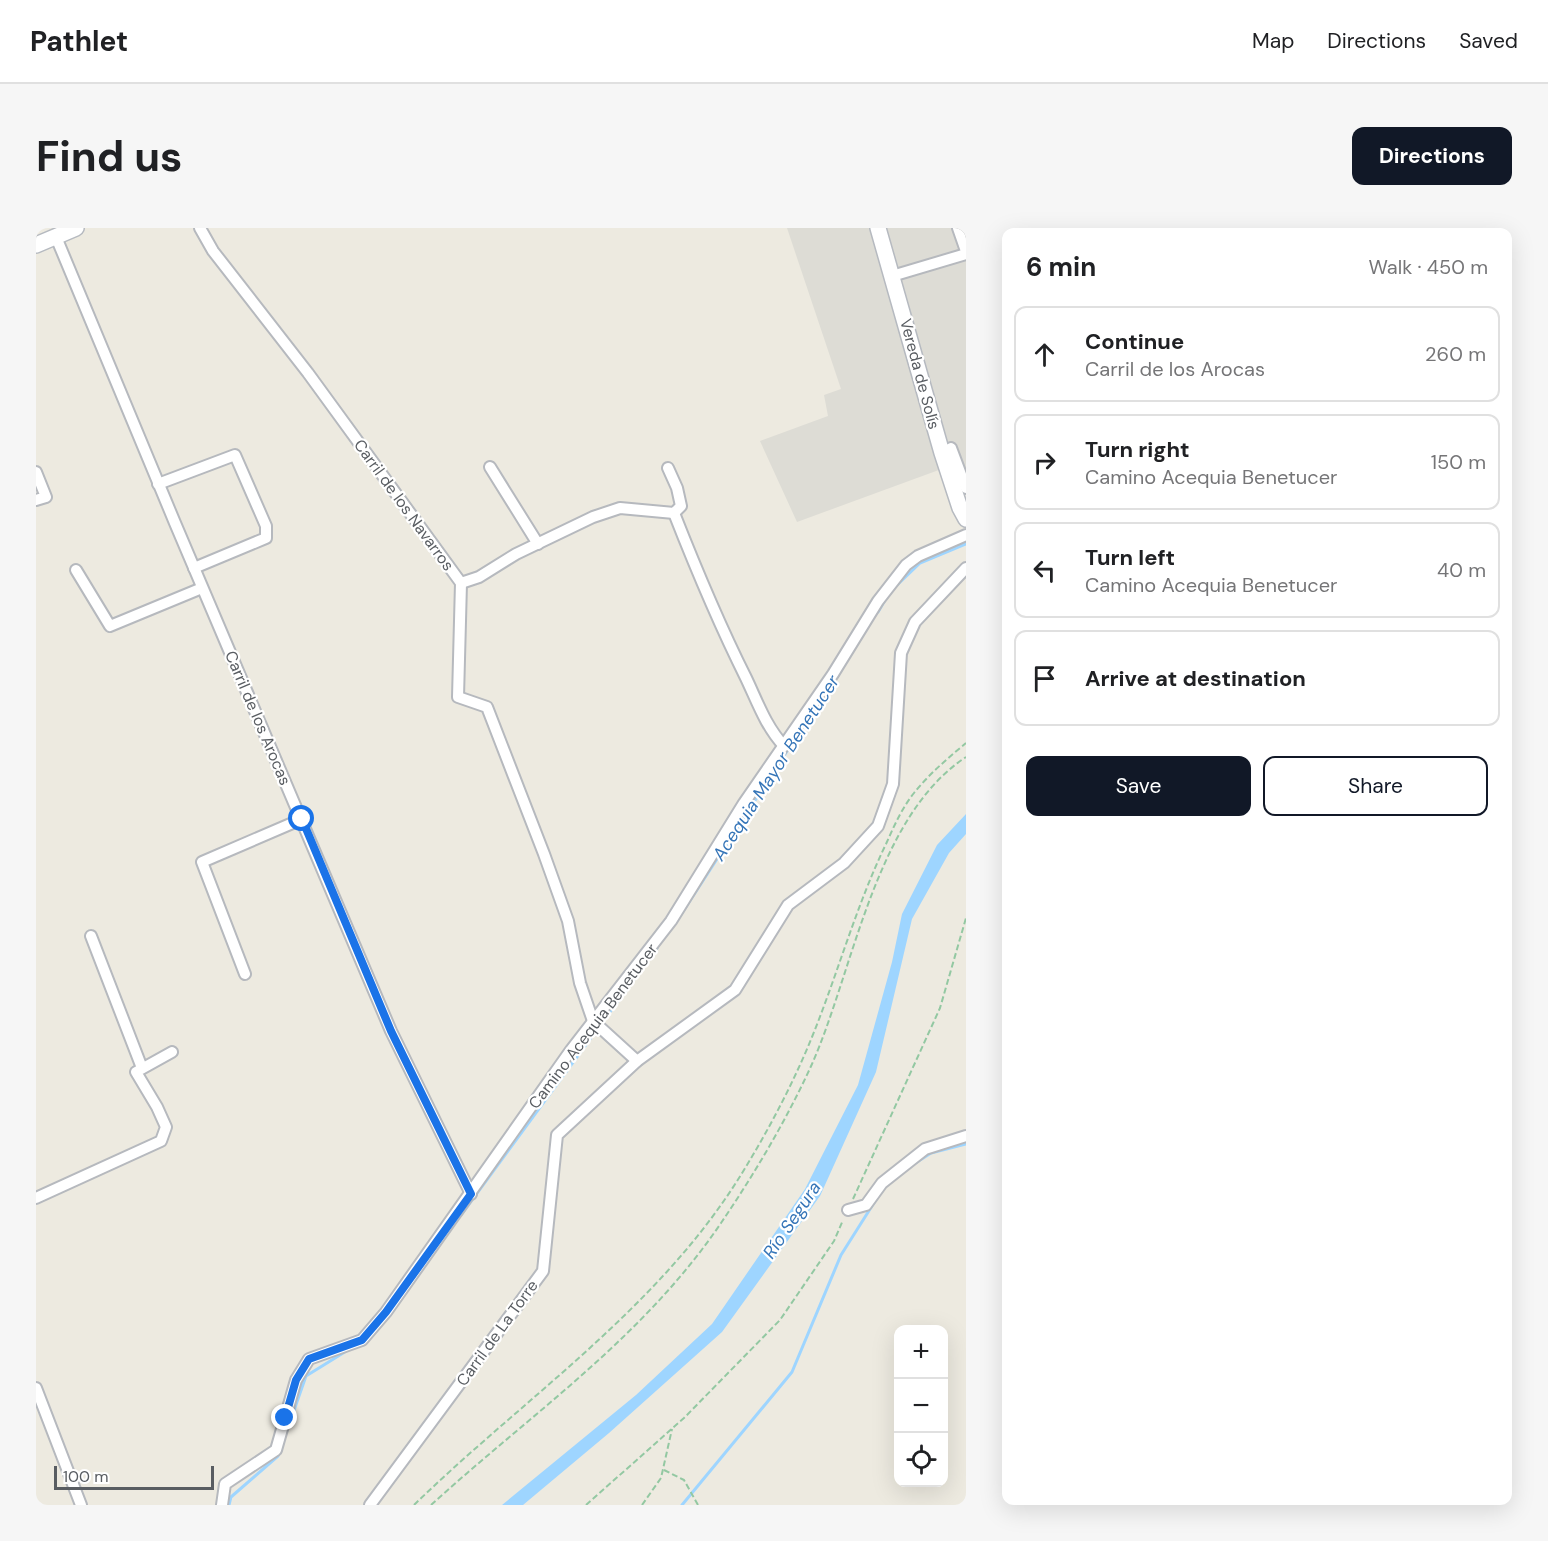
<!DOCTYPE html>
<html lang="en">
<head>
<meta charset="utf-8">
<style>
  :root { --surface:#fff; --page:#f6f6f6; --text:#202124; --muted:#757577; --line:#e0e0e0; --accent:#111827 }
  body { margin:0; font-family:"DM Sans",sans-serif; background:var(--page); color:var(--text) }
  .controls { position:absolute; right:18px; bottom:18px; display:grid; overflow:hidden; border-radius:12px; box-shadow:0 6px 24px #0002 }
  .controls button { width:54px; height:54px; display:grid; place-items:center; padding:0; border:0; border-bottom:2px solid var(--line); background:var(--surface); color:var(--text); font:30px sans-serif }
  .scale { position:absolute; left:18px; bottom:15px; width:160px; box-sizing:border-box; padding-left:6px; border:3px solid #595d62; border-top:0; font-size:16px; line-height:21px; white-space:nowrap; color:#595d62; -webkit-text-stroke:4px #fff; paint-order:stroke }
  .stop { position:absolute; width:18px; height:18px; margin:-14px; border:4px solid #1a73e8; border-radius:50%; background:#fff }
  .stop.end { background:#1a73e8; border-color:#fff; box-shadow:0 2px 6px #0008 }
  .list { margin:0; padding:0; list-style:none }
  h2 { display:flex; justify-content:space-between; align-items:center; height:78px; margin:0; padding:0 24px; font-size:26px }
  h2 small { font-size:20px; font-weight:400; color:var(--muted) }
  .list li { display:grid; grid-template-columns:39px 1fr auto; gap:18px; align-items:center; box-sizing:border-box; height:96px; margin:0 12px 12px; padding:0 12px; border:2px solid var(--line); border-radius:12px }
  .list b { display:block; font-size:22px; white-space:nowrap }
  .list p { margin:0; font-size:20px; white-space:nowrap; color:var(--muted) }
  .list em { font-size:20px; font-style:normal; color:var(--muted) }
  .actions { display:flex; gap:12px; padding:18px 24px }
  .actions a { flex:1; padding:14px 0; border:2px solid var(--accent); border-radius:12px; text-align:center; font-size:21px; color:var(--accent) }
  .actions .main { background:var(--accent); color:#fff }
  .icon { flex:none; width:33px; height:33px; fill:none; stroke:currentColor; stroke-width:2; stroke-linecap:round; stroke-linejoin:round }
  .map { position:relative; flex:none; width:930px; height:1277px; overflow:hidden; border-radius:12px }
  header { display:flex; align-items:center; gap:36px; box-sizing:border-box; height:84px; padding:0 30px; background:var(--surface); border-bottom:2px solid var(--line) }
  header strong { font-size:28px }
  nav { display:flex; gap:33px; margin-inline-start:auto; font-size:21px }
  .intro { display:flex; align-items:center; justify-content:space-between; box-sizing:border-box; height:144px; padding:0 36px }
  h1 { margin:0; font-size:42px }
  .button { padding:15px 27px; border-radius:12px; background:var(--accent); color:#fff; font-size:21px; font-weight:700 }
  main { display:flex; gap:36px; padding:0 36px }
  aside { flex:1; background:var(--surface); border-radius:12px; box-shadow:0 6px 24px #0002 }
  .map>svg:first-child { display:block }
  .industrial { fill:#dddcd5 }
  .water { fill:#9ed5ff }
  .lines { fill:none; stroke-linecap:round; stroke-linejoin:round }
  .stream { stroke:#9ed5ff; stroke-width:3 }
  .street-casing { stroke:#b6b9be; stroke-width:14 }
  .secondary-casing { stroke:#b6bac0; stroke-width:18 }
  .path { stroke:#93c8a2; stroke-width:2; stroke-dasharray:6 3; stroke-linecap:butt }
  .street { stroke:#fff; stroke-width:10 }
  .secondary { stroke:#fff; stroke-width:15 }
  .route { stroke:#1a73e8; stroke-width:8 }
  .labels { text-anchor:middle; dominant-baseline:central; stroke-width:4.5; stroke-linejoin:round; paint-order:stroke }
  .street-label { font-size:16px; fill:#595d62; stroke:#fff }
  .water-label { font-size:18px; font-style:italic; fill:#3575b8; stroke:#fff }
</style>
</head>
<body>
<header>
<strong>Pathlet</strong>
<nav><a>Map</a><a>Directions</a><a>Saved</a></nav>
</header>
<div class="intro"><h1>Find us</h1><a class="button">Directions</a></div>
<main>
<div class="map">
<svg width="930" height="1277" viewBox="0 0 930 1277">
  <rect width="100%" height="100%" fill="#edeae0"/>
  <polygon class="industrial" points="751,0 928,0 930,7 930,267 911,239 761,294 724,213 792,188 788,167 805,161"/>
  <polygon class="water" points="930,586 930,606 913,625 876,691 840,844 784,968 686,1104 573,1205 487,1277 466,1277 600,1167 676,1096 769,961 822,857 856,734 866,686 901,617"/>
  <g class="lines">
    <g class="stream">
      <polyline points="859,359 884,335 930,316"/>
      <polyline points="842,384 849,372"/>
      <polyline points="644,688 768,497"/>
      <polyline points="570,789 621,720"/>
      <polyline points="881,934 895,925 930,916"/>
      <polyline points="425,987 554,811"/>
      <polyline points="249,1208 270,1148 312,1122"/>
      <polyline points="193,1277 195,1269 242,1228 244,1223"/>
      <polyline points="646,1277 756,1144 805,1027 841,970"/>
    </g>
    <defs>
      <g id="street">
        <polyline points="164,0 177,23 272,145 425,355 422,469 451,479 508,626 532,693 544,755 557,793 601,833"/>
        <polyline points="922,0 930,23"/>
        <polyline points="20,9 139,295 355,803 435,966"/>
        <polyline points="856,48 930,26"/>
        <polyline points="906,225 915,220 930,260"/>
        <polyline points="454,239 502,316"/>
        <polyline points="0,244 10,269 0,272"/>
        <polyline points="122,256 199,227 230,298 230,310 158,340"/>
        <path d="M638,285C660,341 683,396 710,450C721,473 730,499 748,518"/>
        <polyline points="40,342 74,398 166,360"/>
        <polyline points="425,355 443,349 480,326 557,289 584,280 638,285 645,278 641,260 632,240"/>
        <polyline points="55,708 106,840"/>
        <polyline points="209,746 166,634 266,591"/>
        <polyline points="0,970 125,913 130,899 121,879 100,844 136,824"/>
        <polyline points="812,982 830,977 846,955 889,921 930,908"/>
        <polyline points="0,1160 45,1277"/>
        <polyline points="186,1277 189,1256 240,1222 260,1152 273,1131 326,1112 350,1084 535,822 635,693 708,575 797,446 842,373 870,337 882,328 930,307"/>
        <polyline points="334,1277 507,1043 521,907 601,833 699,762 752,677 808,635 842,598 857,556 865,425 879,394 930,340"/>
      </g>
      <g id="secondary">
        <polyline points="842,0 906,225 924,280 930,291"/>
        <polyline points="0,17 40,0"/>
      </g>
    </defs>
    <use href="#street" class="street-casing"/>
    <use href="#secondary" class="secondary-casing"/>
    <g class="path">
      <polyline points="817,971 904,780 930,690"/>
      <polyline points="628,1242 648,1252 662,1277"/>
      <path d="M378,1277C488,1170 620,1082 703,950C731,905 756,858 776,809C802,745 820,678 850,616C858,598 866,580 878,565C893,546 911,531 930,515"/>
      <path d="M395,1277C496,1185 607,1110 685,995C719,945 751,891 776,836C818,741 839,589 930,529"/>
      <polyline points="550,1277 648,1190 744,1092 798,1013 807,992"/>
      <polyline points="606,1277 625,1250 636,1201"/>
    </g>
    <use href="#street" class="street"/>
    <use href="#secondary" class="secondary"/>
  </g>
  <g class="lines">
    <polyline class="route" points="249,1190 260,1152 273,1131 326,1112 350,1084 435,966 355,803 266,591"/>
  </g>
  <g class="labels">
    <g class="street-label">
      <text transform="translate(884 146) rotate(75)">Vereda de Solís</text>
      <text transform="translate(368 277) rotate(54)">Carril de los Navarros</text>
      <text transform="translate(222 490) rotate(67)">Carril de los Arocas</text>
      <text transform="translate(557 798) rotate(-53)">Camino Acequia Benetucer</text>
      <text transform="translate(461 1105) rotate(-54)">Carril de La Torre</text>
    </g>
    <g class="water-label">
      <text transform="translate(740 540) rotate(-57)">Acequia Mayor Benetucer</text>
      <text transform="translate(756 992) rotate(-56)">Río Segura</text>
    </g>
  </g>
</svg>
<div class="controls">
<button>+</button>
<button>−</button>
<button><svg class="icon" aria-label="locate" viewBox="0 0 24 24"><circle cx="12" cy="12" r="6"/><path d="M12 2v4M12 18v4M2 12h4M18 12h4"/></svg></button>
</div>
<div class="scale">100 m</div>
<div class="stop" style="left:266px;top:591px"></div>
<div class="stop end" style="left:249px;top:1190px"></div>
</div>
<aside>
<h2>6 min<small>Walk · 450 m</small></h2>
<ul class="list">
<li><svg class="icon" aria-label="ahead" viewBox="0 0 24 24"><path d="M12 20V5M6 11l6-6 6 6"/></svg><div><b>Continue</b><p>Carril de los Arocas</p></div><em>260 m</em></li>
<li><svg class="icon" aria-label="right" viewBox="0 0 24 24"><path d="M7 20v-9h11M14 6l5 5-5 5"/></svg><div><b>Turn right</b><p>Camino Acequia Benetucer</p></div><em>150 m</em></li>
<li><svg class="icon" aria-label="left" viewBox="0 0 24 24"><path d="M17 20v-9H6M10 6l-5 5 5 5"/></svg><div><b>Turn left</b><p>Camino Acequia Benetucer</p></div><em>40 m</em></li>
<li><svg class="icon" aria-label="arrive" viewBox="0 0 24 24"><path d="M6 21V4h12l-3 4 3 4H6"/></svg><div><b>Arrive at destination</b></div></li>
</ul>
<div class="actions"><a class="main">Save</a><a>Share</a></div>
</aside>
</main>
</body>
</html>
